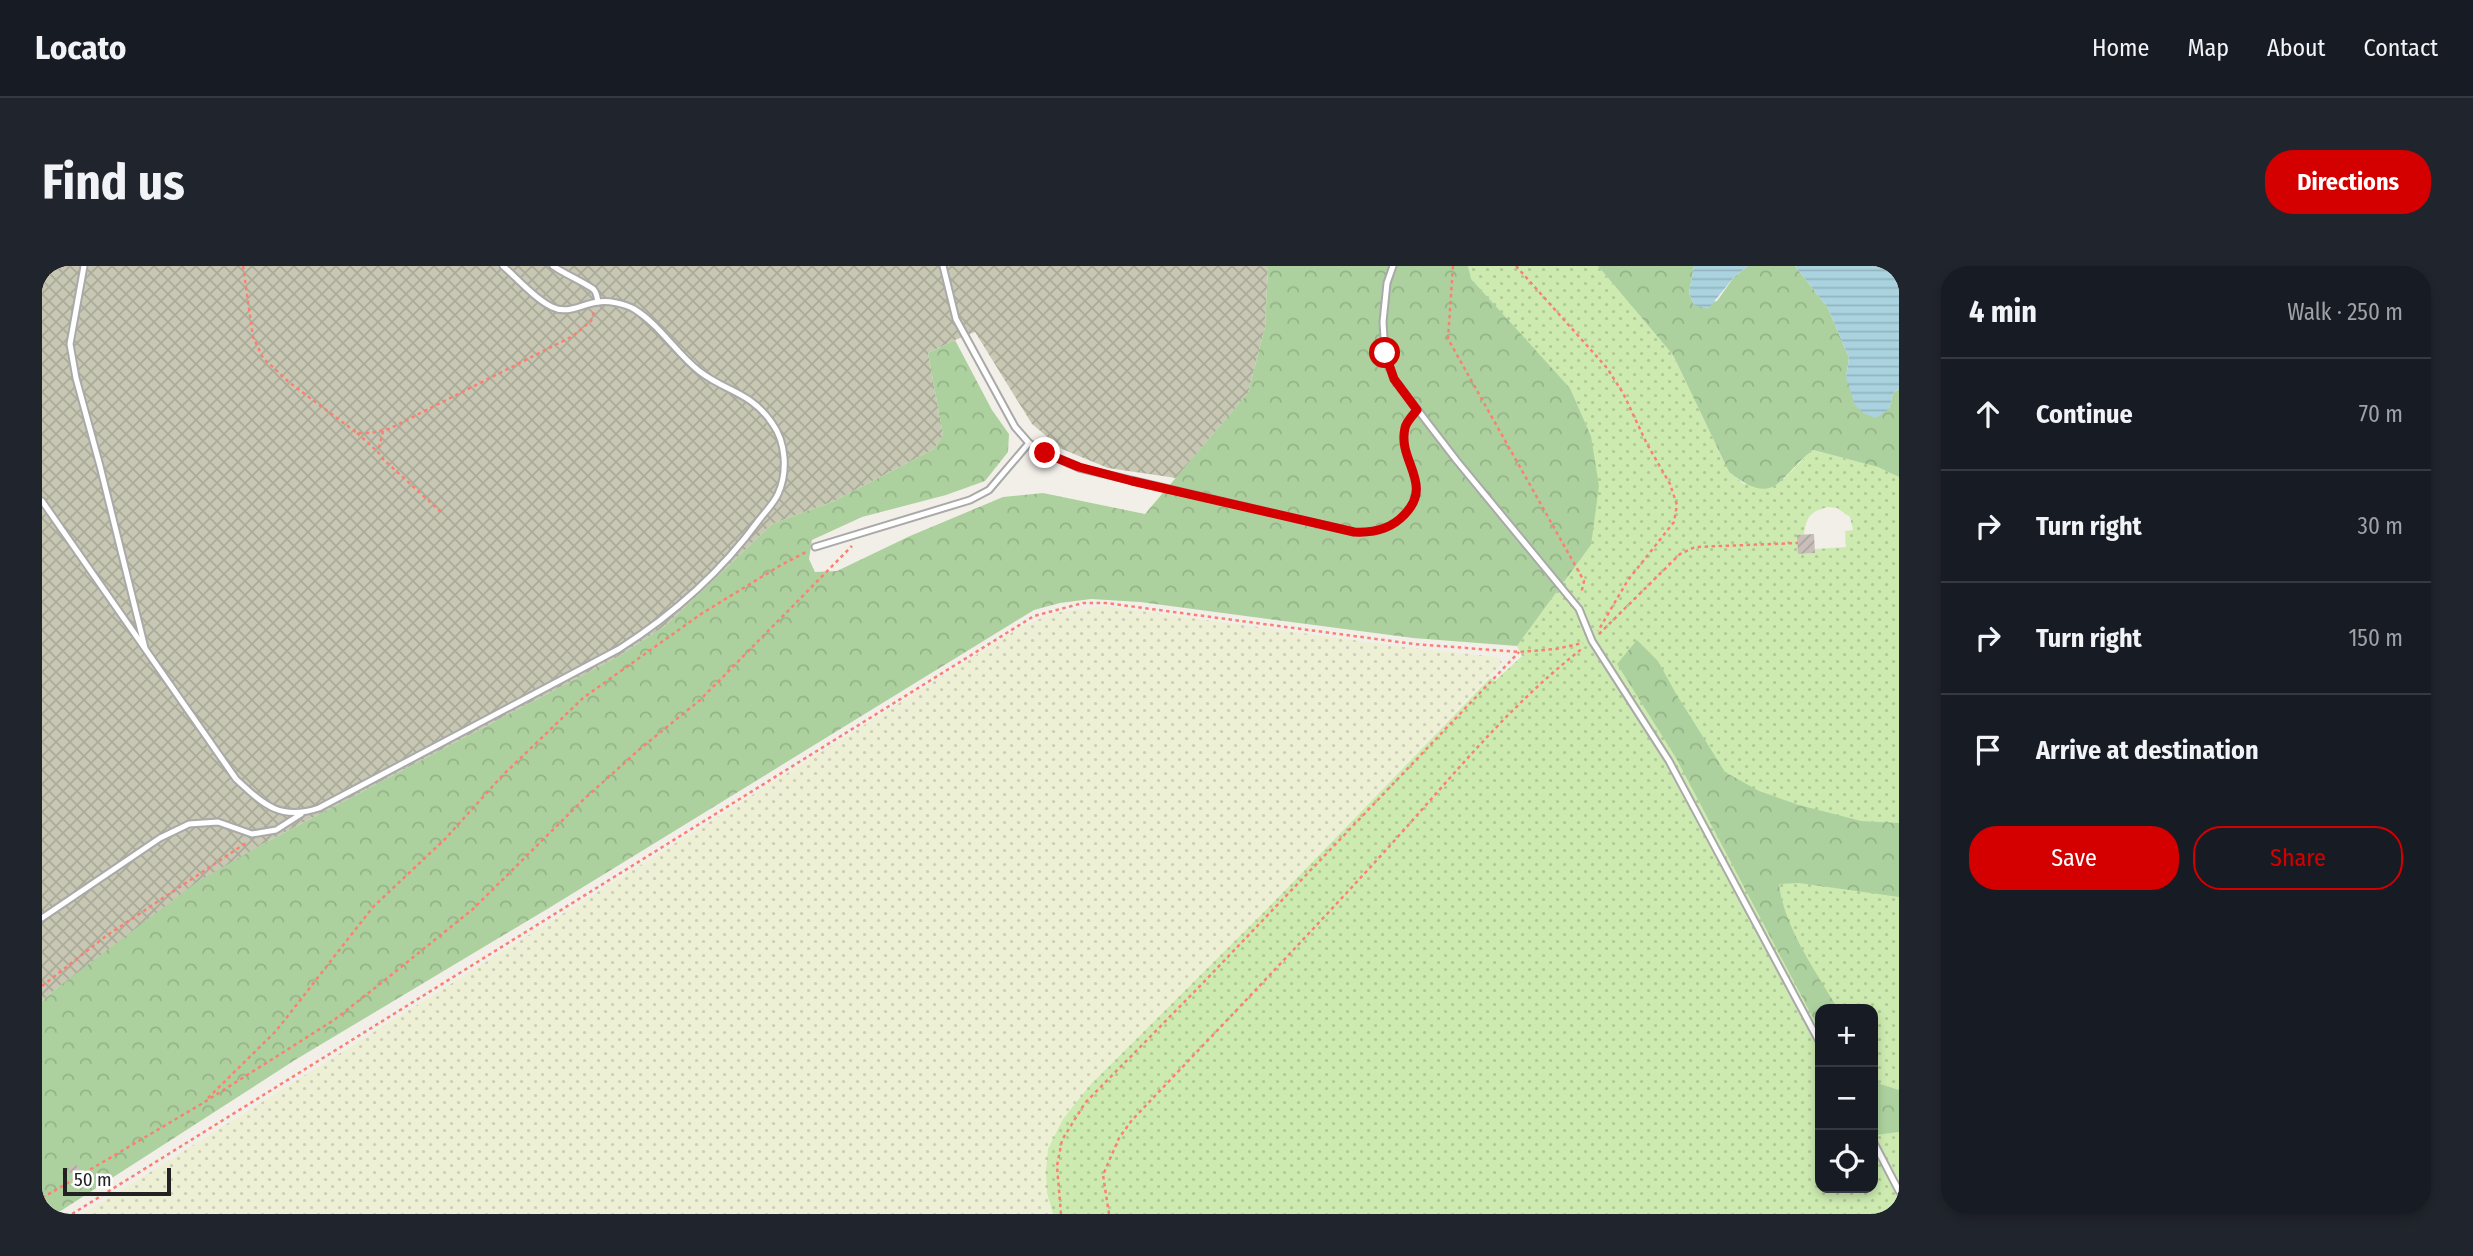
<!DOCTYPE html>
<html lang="en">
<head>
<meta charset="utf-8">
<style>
  :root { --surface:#171b24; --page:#20242c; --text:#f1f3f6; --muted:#9ea1a6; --line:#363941; --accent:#d40000 }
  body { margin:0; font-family:"Fira Sans Condensed",sans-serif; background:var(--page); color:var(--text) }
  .controls { position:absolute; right:21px; bottom:21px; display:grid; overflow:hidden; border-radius:14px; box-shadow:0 4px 10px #0003 }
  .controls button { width:63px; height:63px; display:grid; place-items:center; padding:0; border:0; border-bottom:2px solid var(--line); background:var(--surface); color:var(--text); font:35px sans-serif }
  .scale { position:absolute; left:21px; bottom:18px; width:108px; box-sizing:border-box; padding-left:7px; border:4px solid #222; border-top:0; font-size:19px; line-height:24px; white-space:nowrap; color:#222; -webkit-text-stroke:5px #fff; paint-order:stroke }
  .stop { position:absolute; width:21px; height:21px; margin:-16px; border:5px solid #d40000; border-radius:50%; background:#fff }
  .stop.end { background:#d40000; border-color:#fff; box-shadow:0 2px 7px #0008 }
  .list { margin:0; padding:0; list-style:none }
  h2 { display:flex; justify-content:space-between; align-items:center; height:91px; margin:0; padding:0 28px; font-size:30px }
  h2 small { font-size:23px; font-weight:400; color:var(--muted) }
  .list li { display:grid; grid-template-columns:46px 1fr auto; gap:21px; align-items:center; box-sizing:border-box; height:112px; padding:0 28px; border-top:2px solid var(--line) }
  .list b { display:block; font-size:26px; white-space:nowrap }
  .list em { font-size:23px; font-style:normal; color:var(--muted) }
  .actions { display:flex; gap:14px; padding:21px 28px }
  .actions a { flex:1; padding:16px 0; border:2px solid var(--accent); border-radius:28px; text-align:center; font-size:24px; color:var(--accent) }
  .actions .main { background:var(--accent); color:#fff }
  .icon { flex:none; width:38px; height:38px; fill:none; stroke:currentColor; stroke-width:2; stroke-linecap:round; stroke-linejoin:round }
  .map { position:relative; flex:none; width:1857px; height:948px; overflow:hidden; border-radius:28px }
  header { display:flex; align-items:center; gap:42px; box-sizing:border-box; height:98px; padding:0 35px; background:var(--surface); border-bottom:2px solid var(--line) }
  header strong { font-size:33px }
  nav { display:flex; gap:38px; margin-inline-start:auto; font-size:24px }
  .intro { display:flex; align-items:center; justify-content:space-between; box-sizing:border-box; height:168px; padding:0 42px }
  h1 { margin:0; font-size:49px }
  .button { padding:18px 32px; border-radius:28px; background:var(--accent); color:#fff; font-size:24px; font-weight:700 }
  main { display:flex; gap:42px; padding:0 42px }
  aside { flex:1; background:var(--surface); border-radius:28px; box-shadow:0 4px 10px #0003 }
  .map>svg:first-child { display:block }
  .construction { fill:url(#construction-cross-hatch) }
  .farmland { fill:url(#farmland-dots) }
  .grass { fill:url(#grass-dots); fill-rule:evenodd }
  .forest { fill:url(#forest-crowns) }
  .water { fill:url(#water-rules) }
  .building { fill:url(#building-hatch) }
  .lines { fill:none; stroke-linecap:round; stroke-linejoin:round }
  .lane-casing { stroke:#a9a9a9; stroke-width:9 }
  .path { stroke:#fa8072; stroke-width:2.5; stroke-dasharray:3.5 3.5; stroke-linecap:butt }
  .lane { stroke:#fff; stroke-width:5 }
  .route { stroke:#d40000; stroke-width:9 }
</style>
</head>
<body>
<header>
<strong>Locato</strong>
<nav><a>Home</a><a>Map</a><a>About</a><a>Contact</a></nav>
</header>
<div class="intro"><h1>Find us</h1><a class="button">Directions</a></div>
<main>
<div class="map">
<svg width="1857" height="948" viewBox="0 0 1857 948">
  <defs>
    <pattern id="construction-cross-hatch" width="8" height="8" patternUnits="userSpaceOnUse" patternTransform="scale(1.75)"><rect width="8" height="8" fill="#c7c7b4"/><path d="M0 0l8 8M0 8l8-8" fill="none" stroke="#abab9a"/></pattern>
    <pattern id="farmland-dots" width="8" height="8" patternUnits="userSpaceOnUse" patternTransform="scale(1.75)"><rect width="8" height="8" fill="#eef0d5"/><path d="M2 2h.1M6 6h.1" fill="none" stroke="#ccceb7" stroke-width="1.8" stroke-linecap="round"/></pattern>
    <pattern id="grass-dots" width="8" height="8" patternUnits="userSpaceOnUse" patternTransform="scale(1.75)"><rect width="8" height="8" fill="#cdebb0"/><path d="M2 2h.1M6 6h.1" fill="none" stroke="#b0c997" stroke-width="1.8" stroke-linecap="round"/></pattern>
    <pattern id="forest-crowns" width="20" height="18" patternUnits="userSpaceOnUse" patternTransform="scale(1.75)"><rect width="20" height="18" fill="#add19e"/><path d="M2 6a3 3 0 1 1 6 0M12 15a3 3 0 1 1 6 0" fill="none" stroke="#95b388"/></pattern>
    <pattern id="water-rules" width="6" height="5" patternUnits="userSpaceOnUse" patternTransform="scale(1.75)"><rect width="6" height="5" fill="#aad3df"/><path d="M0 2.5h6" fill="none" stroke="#92b5bf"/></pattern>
    <pattern id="building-hatch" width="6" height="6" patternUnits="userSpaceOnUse" patternTransform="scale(1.75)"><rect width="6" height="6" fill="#c7bfb8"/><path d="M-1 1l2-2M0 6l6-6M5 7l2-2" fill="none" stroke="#aba49e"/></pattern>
  </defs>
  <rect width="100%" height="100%" fill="#f2efe9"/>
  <polygon class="construction" points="0,0 1226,0 1223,61 1206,127 1134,212 1066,202 1020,183 990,158 933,66 913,74 886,87 901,169 892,183 792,235 730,258 623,360 577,390 219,579 15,722 0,735"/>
  <polygon class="farmland" points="1062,340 1369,382 1457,391 1460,397 1221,647 1049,818 1005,927 1011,948 41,948 982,359 1013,347"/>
  <path class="grass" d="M1426,0H1556L1631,89L1687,206L1702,218L1742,213L1770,184L1837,201L1857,211V948H1011L1005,927L1004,905L1006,883L1021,853L1049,818L1221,647L1448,412L1453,415L1480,390L1475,380L1549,279V170L1528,122L1428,13ZM1786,241L1795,242L1808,251L1811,264L1803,265L1804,281L1773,283V287L1757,288L1755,270L1762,269C1764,251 1769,245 1786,241ZM1778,743H1831V922H1778Z"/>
  <g class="forest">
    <polygon points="1226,0 1426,0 1429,13 1528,122 1549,170 1557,220 1549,279 1475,380 1371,372 1098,336 1049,333 1018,337 992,344 507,642 253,794 14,948 0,948 0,735 15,722 155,616 219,579 577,390 623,360 730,258 792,235 892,183 901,169 886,87 913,74 950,144 967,168 966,186 943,215 904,229 820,251 770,274 767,293 773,306 795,305 868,270 961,231 1001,227 1103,248 1206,127 1223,61"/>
    <path d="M1556,0H1652L1647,27L1652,39L1675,35L1692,11L1706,0H1753L1786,42L1807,92L1804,111L1847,143L1851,127L1857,123V211L1836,201L1771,184C1736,211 1734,243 1687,206L1631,89Z"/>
    <path d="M1595,374L1616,395L1633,426L1683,506L1717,525L1757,539L1819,555L1857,557V631L1757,617L1737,618C1742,661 1774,706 1796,743H1778V765L1634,492L1575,398Z"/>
    <polygon points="1831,809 1838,818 1857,824 1857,866 1833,869 1831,864"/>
  </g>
  <g class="water">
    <polygon points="1652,0 1706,0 1692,11 1666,43 1652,39 1647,27"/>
    <polygon points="1753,0 1857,0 1857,123 1851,127 1847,143 1834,152 1821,147 1813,139 1804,111 1807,92 1786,42"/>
  </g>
  <g class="building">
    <polygon points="1772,268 1773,287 1756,288 1755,269"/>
    <circle cx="32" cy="904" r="5"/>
  </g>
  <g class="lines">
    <defs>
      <g id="lane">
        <polyline points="42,0 28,78 34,112 58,200 103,382"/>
        <path d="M511,0C519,6 549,20 552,24C555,27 555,32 556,36"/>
        <path d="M901,0L914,53L973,161L987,177L1003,187L1037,202L1312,266C1330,267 1349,263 1362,249C1393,217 1355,195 1363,162C1364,156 1371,149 1375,144"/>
        <polyline points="1351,0 1345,17 1341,56 1343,87 1352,113 1415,195 1537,343 1550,375 1627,495 1778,777"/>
        <path d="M0,235L194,513C222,539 238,555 277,542L577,383C632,348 679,306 717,254C723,246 732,237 736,228C746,206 744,176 730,157C709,126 684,126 657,105C634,87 618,59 592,43C583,38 566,34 556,36C540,38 526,49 510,41C494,34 475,12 461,0"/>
        <polyline points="773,281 928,234 947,224 987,177"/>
        <polyline points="0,652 118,572 147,558 176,556 210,568 234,564 259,548"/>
        <polyline points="1831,875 1857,925"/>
      </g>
    </defs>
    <use href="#lane" class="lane-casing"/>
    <g class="path">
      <polyline points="201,0 211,71 221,92 248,117 315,167 328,167 347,163 531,70 549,55 552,46"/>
      <polyline points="1411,0 1406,73 1542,315 1539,328"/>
      <polyline points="1474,0 1565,102 1581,127 1605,178 1628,218 1635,239 1632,256 1586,314 1556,365"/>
      <polyline points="341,165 336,186 341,193 399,246"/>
      <polyline points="315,167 336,186"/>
      <polyline points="1557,368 1638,288 1653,281 1756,277"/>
      <polyline points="0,720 64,670 204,577"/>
      <polyline points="166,832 234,765 331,641 403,573 460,510 541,432 659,348 739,299 766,285"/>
      <polyline points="0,932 161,837 292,754 343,714 431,643 541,534 599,482 658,434 810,280"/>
      <polyline points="30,948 992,350 1041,337 1064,337 1372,378 1477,386 1514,383 1541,377"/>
      <polyline points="1019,948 1015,900 1020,874 1043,837 1158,720 1477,386"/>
      <path d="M1067,948L1061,909L1077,872L1090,854C1172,768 1254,682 1334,595C1401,522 1463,442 1541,382"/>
    </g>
    <use href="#lane" class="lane"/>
  </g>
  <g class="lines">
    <path class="route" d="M1003,187L1037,201L1090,215L1312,266C1330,267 1349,263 1362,249C1393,218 1355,195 1363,162C1364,156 1371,149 1375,144L1352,113L1343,87"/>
  </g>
</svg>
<div class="controls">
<button>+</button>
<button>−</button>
<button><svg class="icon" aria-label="locate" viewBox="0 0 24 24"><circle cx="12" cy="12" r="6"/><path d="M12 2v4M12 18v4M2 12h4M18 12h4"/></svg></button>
</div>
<div class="scale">50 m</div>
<div class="stop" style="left:1343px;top:87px"></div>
<div class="stop end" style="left:1003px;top:187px"></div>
</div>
<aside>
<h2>4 min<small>Walk · 250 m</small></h2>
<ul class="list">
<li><svg class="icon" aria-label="ahead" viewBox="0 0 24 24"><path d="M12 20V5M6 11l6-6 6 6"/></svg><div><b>Continue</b></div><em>70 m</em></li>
<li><svg class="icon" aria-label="right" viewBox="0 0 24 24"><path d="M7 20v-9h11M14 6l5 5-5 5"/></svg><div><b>Turn right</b></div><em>30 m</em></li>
<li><svg class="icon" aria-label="right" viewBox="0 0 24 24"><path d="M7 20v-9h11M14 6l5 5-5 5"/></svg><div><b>Turn right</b></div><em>150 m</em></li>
<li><svg class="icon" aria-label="arrive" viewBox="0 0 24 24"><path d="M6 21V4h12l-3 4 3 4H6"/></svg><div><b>Arrive at destination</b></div></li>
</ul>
<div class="actions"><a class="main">Save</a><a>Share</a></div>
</aside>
</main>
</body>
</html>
